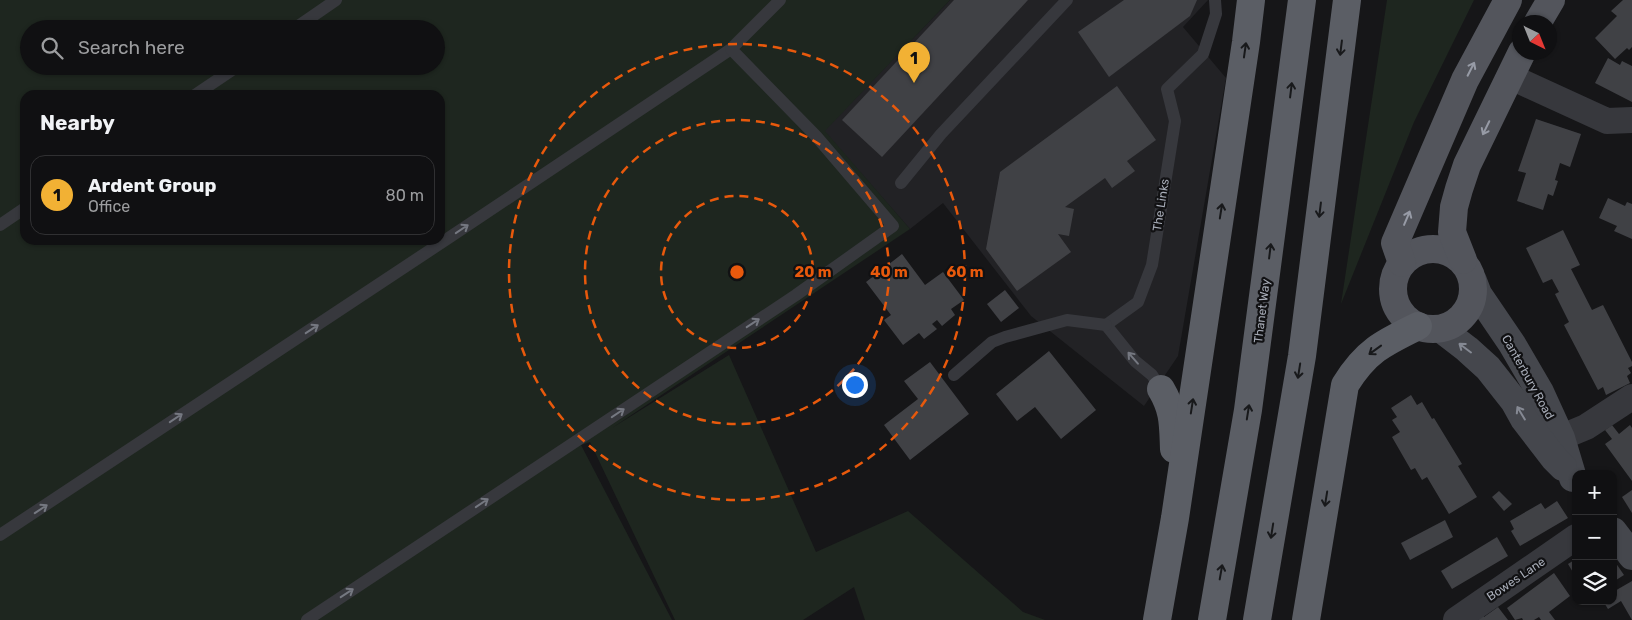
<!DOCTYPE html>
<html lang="en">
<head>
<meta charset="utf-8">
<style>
  :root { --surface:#101012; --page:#19191b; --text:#f1f3f6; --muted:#9c9d9f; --line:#303032; --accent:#f2b134 }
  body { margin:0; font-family:Rubik,sans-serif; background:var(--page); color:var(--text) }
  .controls { position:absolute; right:15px; bottom:15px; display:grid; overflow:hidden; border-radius:10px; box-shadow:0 1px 4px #0004 }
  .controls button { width:45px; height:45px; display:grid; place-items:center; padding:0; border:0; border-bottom:1px solid var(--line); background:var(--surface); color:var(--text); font:25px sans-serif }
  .compass { position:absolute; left:1512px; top:15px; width:45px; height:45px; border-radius:50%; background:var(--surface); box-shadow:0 1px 4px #0004; rotate:137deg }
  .you { position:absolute; left:854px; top:384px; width:18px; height:18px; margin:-12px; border:4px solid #fff; border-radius:50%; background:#1a73e8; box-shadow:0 0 0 8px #1a73e833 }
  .badge { display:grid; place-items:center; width:32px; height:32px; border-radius:50%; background:var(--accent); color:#111; font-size:16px; font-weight:700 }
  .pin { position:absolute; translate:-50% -41px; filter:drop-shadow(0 1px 2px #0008) }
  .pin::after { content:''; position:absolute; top:26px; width:18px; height:15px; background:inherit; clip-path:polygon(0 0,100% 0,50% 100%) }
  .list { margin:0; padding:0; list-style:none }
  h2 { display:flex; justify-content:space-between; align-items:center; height:65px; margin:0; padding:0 20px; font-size:21px }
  h2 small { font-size:16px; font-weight:400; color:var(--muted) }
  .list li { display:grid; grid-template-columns:32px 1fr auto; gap:15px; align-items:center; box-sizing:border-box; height:80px; margin:0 10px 10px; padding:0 10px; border:1px solid var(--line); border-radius:15px }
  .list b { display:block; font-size:19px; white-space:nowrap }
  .list p { margin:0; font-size:16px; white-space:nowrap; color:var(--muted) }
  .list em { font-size:16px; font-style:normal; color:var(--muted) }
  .icon { flex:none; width:28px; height:28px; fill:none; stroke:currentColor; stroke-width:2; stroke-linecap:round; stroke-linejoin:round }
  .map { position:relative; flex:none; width:1632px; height:620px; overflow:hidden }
  .search { position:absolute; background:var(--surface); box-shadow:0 1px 4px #0004; left:20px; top:20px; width:425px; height:55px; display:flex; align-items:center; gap:12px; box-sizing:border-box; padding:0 18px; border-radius:28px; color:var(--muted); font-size:19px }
  .panel { position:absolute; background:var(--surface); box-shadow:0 1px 4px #0004; left:20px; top:90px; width:425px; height:155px; border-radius:15px }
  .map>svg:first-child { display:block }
  .built { fill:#222225 }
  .green { fill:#1e261f; fill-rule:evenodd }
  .building { fill:#404145 }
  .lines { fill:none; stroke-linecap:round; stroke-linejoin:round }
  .service { stroke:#37383d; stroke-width:12 }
  .minor { stroke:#37383d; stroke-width:26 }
  .secondary { stroke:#45474d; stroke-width:28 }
  .primary { stroke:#53555c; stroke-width:28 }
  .trunk { stroke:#5b5e65; stroke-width:28 }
  .oneway { stroke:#18191b }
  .oneway2 { stroke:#979ba6 }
  .oneway3 { stroke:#757881 }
  .oneway4 { stroke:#858993 }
  .ring { fill:none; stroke:#e8590c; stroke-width:2.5; stroke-dasharray:9 6 }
  .labels { text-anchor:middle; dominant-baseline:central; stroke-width:4.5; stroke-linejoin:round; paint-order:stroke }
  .street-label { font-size:12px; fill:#a8adb8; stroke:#111113 }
  .centre { fill:#e8590c; stroke:#111113; stroke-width:2.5 }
  .ring-label { font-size:15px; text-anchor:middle; font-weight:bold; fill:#e8590c; stroke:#111113; stroke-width:4.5; stroke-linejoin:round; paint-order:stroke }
</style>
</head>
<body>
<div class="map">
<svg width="1632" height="620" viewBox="0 0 1632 620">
  <rect width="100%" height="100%" fill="#161618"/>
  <polygon class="built" points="950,0 1208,0 1183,27 1226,78 1178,356 1144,406 1031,316 943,203 910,229 824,131"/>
  <g class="green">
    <path d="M0,0H950L825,131L910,229L612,428L729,355L816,552L908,511L1023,612L1045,620H865L854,587L803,620H675L590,442L581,445L672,620H0ZM29,29H436V66H29ZM25,95H440V240H25Z"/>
    <polygon points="1387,0 1474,0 1414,122 1341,304"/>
  </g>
  <g class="building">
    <polygon points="954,0 1028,0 882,157 842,120"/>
    <polygon points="1124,0 1197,0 1190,16 1109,77 1078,32"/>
    <polygon points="1623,0 1632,0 1632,47 1629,50 1627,48 1615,59 1595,38 1617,16 1611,11"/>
    <polygon points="1608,58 1620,65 1622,61 1632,66 1632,102 1595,83"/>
    <polygon points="1117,86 1156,140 1127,161 1135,171 1112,188 1105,178 1065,207 1074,209 1069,236 1058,234 1071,252 1017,291 986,249 1000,172"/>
    <polygon points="1536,119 1581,134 1570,167 1560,163 1555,180 1558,181 1553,196 1548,194 1543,210 1517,201 1526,173 1518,171"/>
    <polygon points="1608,198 1625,206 1627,202 1632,204 1632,239 1614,231 1617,226 1599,218"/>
    <polygon points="1563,230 1580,265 1571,269 1592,310 1603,305 1632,362 1632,366 1628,368 1631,373 1627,376 1630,383 1606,395 1603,387 1598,390 1564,325 1569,322 1555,294 1559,292 1552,279 1543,283 1526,248"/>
    <polygon points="902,254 925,285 943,272 964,300 951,309 955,315 942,326 937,320 932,324 937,329 924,339 919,333 903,345 884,320 891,315 866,282"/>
    <polygon points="1005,290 1019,308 1001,322 987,304"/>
    <polygon points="1049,351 1096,410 1061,439 1035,407 1017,421 996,394"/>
    <polygon points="930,362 969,414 910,460 884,425 918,399 904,381"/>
    <polygon points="1411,395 1417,405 1422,402 1432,419 1434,418 1462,464 1458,466 1477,497 1449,514 1427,477 1422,480 1415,468 1411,470 1392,437 1400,432 1392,420 1397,417 1391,408"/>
    <polygon points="1612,425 1619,434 1630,425 1632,428 1632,481 1605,444 1612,439 1605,430"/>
    <polygon points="1632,490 1632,513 1622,497"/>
    <polygon points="1499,491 1512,504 1504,511 1492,497"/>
    <polygon points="1557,501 1568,518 1520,546 1511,531 1514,529 1510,521 1541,503 1545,509"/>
    <polygon points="1445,520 1453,537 1410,560 1401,543"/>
    <polygon points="1497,537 1508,556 1452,589 1441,571"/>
    <polygon points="1576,559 1576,573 1574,574 1568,564"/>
    <polygon points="1613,559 1624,575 1613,582"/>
    <polygon points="1554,573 1570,596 1549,612 1555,620 1541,620 1539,617 1534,620 1523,620 1522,618 1515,620 1507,608"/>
    <polygon points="1632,581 1632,620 1621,601 1608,609 1603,601 1613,601 1613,592"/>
    <polygon points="1498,607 1508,620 1476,620 1483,615 1484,617"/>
  </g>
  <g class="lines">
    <g class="service">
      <polyline points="294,29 336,0"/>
      <polyline points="195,95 238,66"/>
      <polyline points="901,183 941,134 1067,0"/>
      <polyline points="0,225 25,208"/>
      <polyline points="1106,325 1138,302 1152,265 1175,121 1167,89 1203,54 1216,14 1215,0"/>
      <polyline points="1106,325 1135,361 1152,375 1161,389"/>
      <polyline points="954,375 992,342 1005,337 1067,320 1106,325"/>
      <polyline points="0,535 450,237 731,49"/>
      <polyline points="307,620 796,295 893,226 816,136 731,49 780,0"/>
    </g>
    <g class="minor">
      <polyline points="1511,77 1607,121 1632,120"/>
      <polyline points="1545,444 1586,427 1632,397"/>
      <polyline points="1456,620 1576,537"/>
    </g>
    <g class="secondary">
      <polyline points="1473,281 1478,294 1512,344 1540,392 1561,438 1573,478"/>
      <polyline points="1441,329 1467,349 1488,368 1514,401 1524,419 1554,458 1563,467"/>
      <polyline points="1613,531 1632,556"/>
    </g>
    <g class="primary">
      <polyline points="1538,22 1551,0"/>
      <circle cx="1433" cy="289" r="40"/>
      <polyline points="1463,260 1452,232 1454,207 1459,189 1467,165 1522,52"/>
      <polyline points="1402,263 1395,243 1465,80 1508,0"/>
    </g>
    <g class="trunk">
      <path d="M1161,389C1174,411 1173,424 1174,449"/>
      <polyline points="1157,620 1175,518 1246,42 1251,0"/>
      <polyline points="1212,620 1248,410 1302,0"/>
      <polyline points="1257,620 1302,356 1347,0"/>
      <path d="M1306,620L1345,385C1366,351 1383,343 1418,326"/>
    </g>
  </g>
  <defs><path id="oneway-shaft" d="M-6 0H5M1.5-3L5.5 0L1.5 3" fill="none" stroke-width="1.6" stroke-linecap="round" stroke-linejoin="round" transform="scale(1.25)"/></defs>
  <g class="oneway">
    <use href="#oneway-shaft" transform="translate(1341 48) rotate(97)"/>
    <use href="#oneway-shaft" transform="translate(1245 50) rotate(-82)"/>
    <use href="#oneway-shaft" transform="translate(1291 90) rotate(-83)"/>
    <use href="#oneway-shaft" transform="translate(1320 210) rotate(97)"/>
    <use href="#oneway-shaft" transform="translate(1221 211) rotate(-81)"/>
    <use href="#oneway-shaft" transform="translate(1270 251) rotate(-83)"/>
    <use href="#oneway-shaft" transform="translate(1375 350) rotate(144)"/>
    <use href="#oneway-shaft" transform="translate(1299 371) rotate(99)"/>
    <use href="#oneway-shaft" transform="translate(1192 406) rotate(-81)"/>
    <use href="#oneway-shaft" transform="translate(1248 412) rotate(-81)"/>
    <use href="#oneway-shaft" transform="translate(1326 499) rotate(99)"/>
    <use href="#oneway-shaft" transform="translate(1272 531) rotate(99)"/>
    <use href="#oneway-shaft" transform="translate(1221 572) rotate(-80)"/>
  </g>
  <g class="oneway2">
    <use href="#oneway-shaft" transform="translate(1471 69) rotate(-63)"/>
    <use href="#oneway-shaft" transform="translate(1486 128) rotate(116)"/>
    <use href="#oneway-shaft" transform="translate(1407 218) rotate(-67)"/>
  </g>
  <g class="oneway3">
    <use href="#oneway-shaft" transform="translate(462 229) rotate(-34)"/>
    <use href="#oneway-shaft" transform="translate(753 323) rotate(-33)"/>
    <use href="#oneway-shaft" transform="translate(312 329) rotate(-33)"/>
    <use href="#oneway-shaft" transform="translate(1133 358) rotate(-131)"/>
    <use href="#oneway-shaft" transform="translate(618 413) rotate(-34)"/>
    <use href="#oneway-shaft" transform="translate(176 418) rotate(-34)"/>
    <use href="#oneway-shaft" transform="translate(482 503) rotate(-34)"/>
    <use href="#oneway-shaft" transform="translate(41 509) rotate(-34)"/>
    <use href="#oneway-shaft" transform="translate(347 593) rotate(-33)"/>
  </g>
  <g class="oneway4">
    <use href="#oneway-shaft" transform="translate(1465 348) rotate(-143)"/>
    <use href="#oneway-shaft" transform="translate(1521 413) rotate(-121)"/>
  </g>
  <g class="ring">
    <circle cx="737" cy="272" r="76"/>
    <circle cx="737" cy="272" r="152"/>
    <circle cx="737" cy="272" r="228"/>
  </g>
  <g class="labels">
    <g class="street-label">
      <text transform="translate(1161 205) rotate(-81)">The Links</text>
      <text transform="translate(1262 311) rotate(-83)">Thanet Way</text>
      <text transform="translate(1528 377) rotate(61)">Canterbury Road</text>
      <text transform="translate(1516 579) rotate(-34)">Bowes Lane</text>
    </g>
  </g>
  <circle cx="737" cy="272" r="8" class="centre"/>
  <g class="ring-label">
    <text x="813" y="277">20 m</text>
    <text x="889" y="277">40 m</text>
    <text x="965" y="277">60 m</text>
  </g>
</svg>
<div class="controls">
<button>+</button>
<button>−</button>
<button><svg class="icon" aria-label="layers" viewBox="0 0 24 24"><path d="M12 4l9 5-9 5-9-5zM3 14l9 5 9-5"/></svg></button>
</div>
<svg class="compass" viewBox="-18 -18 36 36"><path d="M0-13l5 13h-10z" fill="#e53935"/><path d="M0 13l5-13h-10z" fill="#9c9d9f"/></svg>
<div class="you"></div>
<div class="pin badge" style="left:914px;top:83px">1</div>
<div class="search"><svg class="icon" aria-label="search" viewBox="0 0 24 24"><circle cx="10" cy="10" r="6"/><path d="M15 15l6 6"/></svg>Search here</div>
<section class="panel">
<h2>Nearby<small></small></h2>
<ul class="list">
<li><span class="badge">1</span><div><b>Ardent Group</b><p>Office</p></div><em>80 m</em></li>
</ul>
</section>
</div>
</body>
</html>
